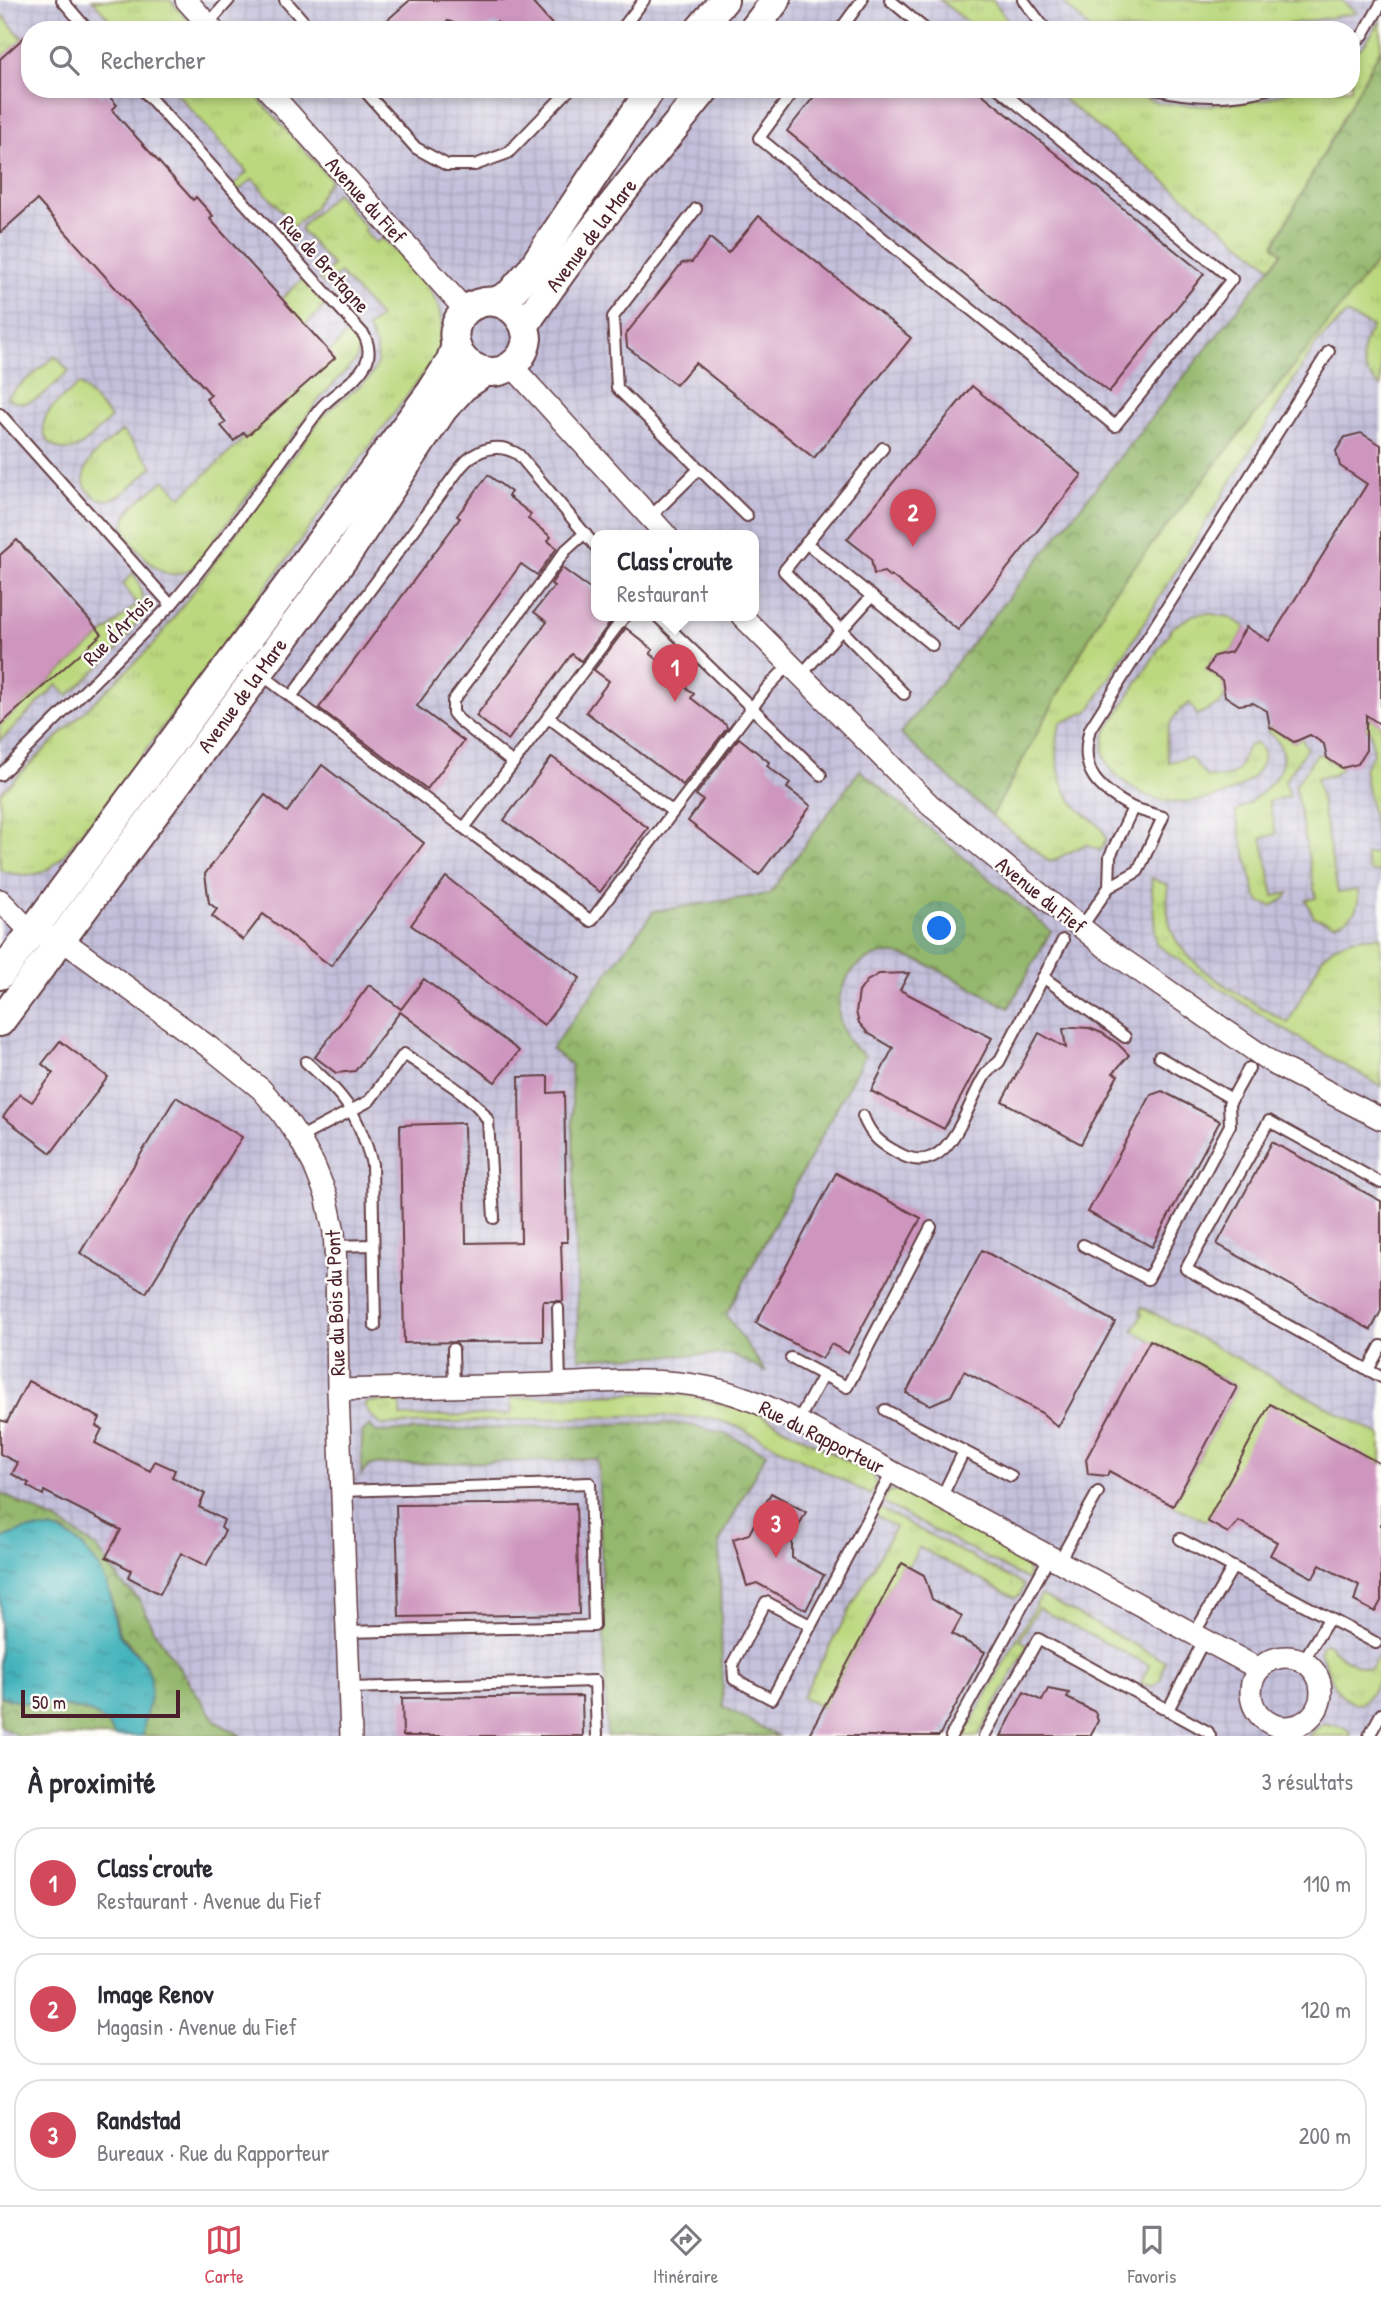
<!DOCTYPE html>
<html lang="fr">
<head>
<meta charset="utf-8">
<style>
  :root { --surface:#fff; --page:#f2f2f3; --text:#2b2b33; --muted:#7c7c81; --line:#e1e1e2; --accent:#d1495b }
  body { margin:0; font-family:"Patrick Hand",sans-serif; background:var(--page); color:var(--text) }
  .scale { position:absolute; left:21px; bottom:18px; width:159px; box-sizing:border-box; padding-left:7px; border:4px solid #4a1f2b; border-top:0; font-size:19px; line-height:24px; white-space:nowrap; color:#4a1f2b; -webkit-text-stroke:5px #fdfcf7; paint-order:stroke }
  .you { position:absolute; left:940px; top:929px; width:24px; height:24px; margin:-18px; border:5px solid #fff; border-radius:50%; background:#1a73e8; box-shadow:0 0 0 10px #1a73e833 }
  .badge { display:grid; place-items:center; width:46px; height:46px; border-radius:50%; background:var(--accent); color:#fff; font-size:23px; font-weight:700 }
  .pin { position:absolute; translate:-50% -58px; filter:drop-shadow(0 2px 4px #0008) }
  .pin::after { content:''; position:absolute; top:37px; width:24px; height:21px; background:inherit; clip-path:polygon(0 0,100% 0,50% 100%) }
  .popup { position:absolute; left:591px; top:530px; width:168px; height:91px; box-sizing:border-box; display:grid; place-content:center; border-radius:14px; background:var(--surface); filter:drop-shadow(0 2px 5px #0005); font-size:23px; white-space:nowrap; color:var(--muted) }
  .popup b { font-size:26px; color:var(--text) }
  .popup::after { content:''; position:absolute; left:50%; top:100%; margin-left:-14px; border:14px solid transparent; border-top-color:var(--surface) }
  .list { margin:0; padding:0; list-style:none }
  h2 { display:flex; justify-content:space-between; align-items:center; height:91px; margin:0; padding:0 28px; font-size:30px }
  h2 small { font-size:23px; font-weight:400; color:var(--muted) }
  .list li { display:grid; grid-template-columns:46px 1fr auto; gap:21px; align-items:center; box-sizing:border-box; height:112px; margin:0 14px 14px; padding:0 14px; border:2px solid var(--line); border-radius:28px }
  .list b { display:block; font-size:26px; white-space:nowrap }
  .list p { margin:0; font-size:23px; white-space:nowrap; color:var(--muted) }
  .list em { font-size:23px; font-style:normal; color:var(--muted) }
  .icon { flex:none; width:38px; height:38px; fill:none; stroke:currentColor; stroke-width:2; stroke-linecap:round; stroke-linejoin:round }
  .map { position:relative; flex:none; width:1381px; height:1736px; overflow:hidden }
  .search { position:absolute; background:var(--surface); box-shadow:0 4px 10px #0003; left:21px; right:21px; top:21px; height:77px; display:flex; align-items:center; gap:18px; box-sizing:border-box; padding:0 24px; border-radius:28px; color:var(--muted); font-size:26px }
  .sheet { height:469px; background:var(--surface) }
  nav { display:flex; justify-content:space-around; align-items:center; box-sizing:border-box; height:98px; border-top:2px solid var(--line); background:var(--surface); font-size:19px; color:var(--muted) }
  nav a { display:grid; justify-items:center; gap:4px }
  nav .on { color:var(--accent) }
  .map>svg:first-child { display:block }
  .industrial { fill:url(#industrial-grid); fill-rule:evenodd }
  .grass { fill:url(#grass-tufts); stroke:#827c54; stroke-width:2 }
  .forest { fill:url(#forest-crowns); stroke:#6f6c4c; stroke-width:2 }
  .water { fill:url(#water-ripples); stroke:#466973; stroke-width:2 }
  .building { fill:#ce95be }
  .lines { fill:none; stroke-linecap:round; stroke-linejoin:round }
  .service-casing { stroke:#633d43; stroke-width:14 }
  .minor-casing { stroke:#633d43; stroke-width:24 }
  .tertiary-casing { stroke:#633d43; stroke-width:32 }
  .service { stroke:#fff; stroke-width:10 }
  .minor { stroke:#fff; stroke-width:21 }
  .tertiary { stroke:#fff; stroke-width:28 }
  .labels { text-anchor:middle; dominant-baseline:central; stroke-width:5; stroke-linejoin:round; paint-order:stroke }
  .street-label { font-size:21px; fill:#4a1f2b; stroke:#fdfcf7 }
</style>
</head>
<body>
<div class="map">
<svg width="1381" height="1736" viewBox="0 0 1381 1736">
  <defs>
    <pattern id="industrial-grid" width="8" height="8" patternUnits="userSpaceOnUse" patternTransform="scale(1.75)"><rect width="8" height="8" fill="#c4c0db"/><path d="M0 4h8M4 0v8" fill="none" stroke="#aaa5bc"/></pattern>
    <pattern id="grass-tufts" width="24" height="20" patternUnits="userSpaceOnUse" patternTransform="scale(1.75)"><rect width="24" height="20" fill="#bbd87e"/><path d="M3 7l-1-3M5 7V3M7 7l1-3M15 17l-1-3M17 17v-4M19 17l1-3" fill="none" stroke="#a2b96d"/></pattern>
    <pattern id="forest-crowns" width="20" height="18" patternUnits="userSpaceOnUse" patternTransform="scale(1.75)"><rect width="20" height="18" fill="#94b86d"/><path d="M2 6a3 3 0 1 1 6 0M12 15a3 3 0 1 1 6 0" fill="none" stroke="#7b955a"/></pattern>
    <pattern id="water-ripples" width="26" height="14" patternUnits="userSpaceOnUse" patternTransform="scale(1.75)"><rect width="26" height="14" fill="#43b3bb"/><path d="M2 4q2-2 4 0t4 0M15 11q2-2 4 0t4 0" fill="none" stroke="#3a9198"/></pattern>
  </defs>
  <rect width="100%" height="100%" fill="#fdfcf7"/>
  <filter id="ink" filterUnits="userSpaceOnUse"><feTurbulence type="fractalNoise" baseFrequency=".0143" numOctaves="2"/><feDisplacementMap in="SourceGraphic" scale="14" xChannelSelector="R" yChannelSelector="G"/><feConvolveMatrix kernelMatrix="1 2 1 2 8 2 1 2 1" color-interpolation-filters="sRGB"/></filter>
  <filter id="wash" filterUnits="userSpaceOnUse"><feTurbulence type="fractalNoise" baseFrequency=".00686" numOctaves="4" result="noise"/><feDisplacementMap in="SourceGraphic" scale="28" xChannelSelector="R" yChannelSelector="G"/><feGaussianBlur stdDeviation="1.57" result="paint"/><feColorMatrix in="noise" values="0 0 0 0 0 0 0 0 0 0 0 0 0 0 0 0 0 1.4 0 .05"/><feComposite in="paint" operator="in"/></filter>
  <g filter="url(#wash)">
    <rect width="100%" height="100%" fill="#f1e7cd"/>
    <path class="industrial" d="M0,0H1381V1736H0ZM30,30H1351V89H30ZM596,536H754V616H596Z"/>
    <g class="grass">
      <polygon points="93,0 170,0 197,30 118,30"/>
      <polygon points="940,0 993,0 1015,30 977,30"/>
      <polygon points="1061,0 1341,0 1357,13 1254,30 1091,30"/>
      <polygon points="0,13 23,39 0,59"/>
      <polygon points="1381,20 1381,48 1274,245 1282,253 1271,267 1051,89 1119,89 1158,103 1206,106 1263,100 1296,89 1351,89 1351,55 1363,46"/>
      <polygon points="173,89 250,89 331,180 324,188 314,208 282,237 278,232 290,220 253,179 239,190 234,185 247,172"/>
      <path d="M336,193L366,228L364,230L375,243L382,238C416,274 459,303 434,359L90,826L87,824C60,860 49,886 0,870V793L154,644L323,416C349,386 400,379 367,328L380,317L340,273L325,285L319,279L333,266L301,230V227Z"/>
      <path d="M1381,256V387C1358,369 1358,351 1372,327L1346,314L1316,344L1091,708L1087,712L1060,723C1053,753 1057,788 1081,811C1091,820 1103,825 1106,839L1101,851L1086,844L1050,862L992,816L1114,592Z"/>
      <polygon points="303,279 326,305 305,325 267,312"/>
      <path d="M350,331L358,339L360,348L355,361L321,397L197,564C173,585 157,571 139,551C131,541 121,531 126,517C132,503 153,490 165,480L181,497L247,436Z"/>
      <path d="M55,356L69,371C51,387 31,415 6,397Z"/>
      <path d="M80,384L111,418C100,428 89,442 77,448C59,457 37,438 45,419C50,405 69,393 80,384Z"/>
      <path d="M122,431L153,466C134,483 107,520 85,486C78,461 105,446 122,431Z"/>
      <path d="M133,573C167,620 98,666 68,696L57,685L0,741V725L137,604L123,584Z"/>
      <path d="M1206,613L1229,617L1246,627L1231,652L1214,656L1206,670L1222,680L1225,696L1220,704L1197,715L1190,703C1168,715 1162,739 1169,762L1190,757L1207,777C1241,779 1236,771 1248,746L1257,743C1278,764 1242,789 1223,795C1209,800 1189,802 1174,802C1154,801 1136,792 1121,779C1105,766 1099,751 1106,732L1172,628L1193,615Z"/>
      <polygon points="1371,718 1381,725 1381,872 1372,872 1369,870 1365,855 1379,852 1364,769 1373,754 1371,732 1365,728"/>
      <path d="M1270,727L1294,742L1302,738L1307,748L1285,781L1289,797L1269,801L1276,834L1262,838L1274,896L1289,893L1286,898L1272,906L1261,903L1256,896L1235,812C1263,795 1306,761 1267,731Z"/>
      <path d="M1317,754L1326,755L1327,758L1342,768L1333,775L1317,778L1338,893L1358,890C1361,909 1351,920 1334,924L1314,917L1306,900L1316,898L1295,786Z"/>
      <path d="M1151,878L1168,885C1166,902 1167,922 1175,938C1195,974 1254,1002 1288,1023L1322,958C1338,938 1357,937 1381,936V1086C1304,1043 1228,996 1156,944Z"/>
      <polygon points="1142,1307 1381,1436 1381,1464 1215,1507 1207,1521 1173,1506 1237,1387 1133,1331 1142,1314 1140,1313"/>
      <polygon points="652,1393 691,1396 757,1413 873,1475 876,1485 871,1495 741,1428 713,1418 647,1415 381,1425 368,1412 365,1405 368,1402 400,1401 401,1417 511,1414 511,1398"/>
      <polygon points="899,1489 1024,1556 1027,1564 1028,1580 883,1503 887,1494"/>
      <polygon points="879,1508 1024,1585 1020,1595 1015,1598 919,1547 908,1567 902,1564 823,1708 802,1697 895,1527 875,1515"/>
      <polygon points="1041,1595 1165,1661 1160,1681 1151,1686 1141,1683 1149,1665 1038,1608 1020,1640 1028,1645 978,1736 964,1736"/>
      <path d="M1326,1643C1340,1656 1351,1665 1371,1669L1381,1650C1381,1674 1380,1687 1361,1704C1335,1703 1330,1671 1320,1652L1322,1644Z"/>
      <polygon points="1324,1723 1345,1728 1351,1736 1308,1736"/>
    </g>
    <g class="forest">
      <polygon points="1381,48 1381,256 1114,592 992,816 900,734 1282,253 1274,245"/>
      <path d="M860,770L1051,931L1009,1008C982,994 918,954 891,954C837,954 819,1028 865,1055L726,1315L766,1372L732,1354L579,1358L571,1065L551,1049L654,911L769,894Z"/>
      <polygon points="653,1423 688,1425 725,1434 766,1453 719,1543 723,1706 777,1736 607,1736 598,1459 370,1465 361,1475 362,1432 370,1425 376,1432"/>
      <polygon points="0,1493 63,1524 97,1548 123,1585 139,1599 153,1629 216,1722 242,1736 143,1736 137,1653 119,1633 110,1593 100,1571 84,1547 64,1531 24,1530 0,1539"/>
      <path d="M0,1696C38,1712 94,1694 115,1736H18L0,1725Z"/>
    </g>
    <path class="water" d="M50,1529C81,1535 103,1567 111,1597C113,1608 114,1624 119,1634C127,1648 143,1656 149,1672C156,1691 143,1717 143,1736H115C94,1694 38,1712 0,1696V1539L24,1530Z"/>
    <g id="blocks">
      <g class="building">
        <polygon points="410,0 530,0 557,30 504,30 497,22 482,29 473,30 448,21 438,30 376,30"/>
        <polygon points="30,32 30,89 94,89 101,97 106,93 117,105 112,110 193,200 196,197 213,216 210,219 335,358 247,436 244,432 234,441 221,426 226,422 206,399 211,395 37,200 0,233 0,59"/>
        <polygon points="820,89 976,89 1204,274 1109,392 787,131"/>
        <polygon points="759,216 911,338 814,458 695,363 676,385 627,347 626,334 682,263 692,262 710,238 728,253"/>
        <polygon points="972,386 1082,475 958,630 891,575 890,577 884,572 874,574 871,558 847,539"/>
        <polygon points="1361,433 1381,445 1381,725 1366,715 1366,750 1358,764 1342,768 1327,758 1324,744 1310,735 1294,742 1270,727 1267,711 1253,703 1239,705 1225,696 1222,680 1206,670 1214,656 1231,652 1246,627 1269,641 1367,484 1340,466 1336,451 1345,437"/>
        <polygon points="488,475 511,492 508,496 531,514 528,519 551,537 548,541 557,548 537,575 521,564 417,706 464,741 427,789 319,708 460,518 457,516"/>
        <polygon points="17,540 102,634 0,725 0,555"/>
        <polygon points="562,568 596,593 596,616 610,616 613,619 581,661 572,654 508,740 476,716 547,622 534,612 554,586 551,584"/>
        <polygon points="626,628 653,650 650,654 674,671 671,675 694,694 691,698 726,725 727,728 683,785 586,712 609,681 594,670"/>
        <polygon points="739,738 769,762 767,766 790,783 787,788 811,806 759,875 688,821 703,800 696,795"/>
        <polygon points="552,757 648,828 600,892 504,820"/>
        <polygon points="322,765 424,843 331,966 263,914 243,940 212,916 217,909 209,903 205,874 265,795 287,812"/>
        <polygon points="446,877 580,978 544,1025 411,925"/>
        <polygon points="909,973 900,990 992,1038 944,1129 871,1091 893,1048 868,1033 859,1023 856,1012 859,992 867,981 879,974"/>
        <polygon points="424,979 519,1051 495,1082 400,1012 355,1071 336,1073 315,1057 369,985 401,1009"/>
        <polygon points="1073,1027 1089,1028 1102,1033 1118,1044 1129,1055 1113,1073 1118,1075 1081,1144 1002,1101 1039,1033 1066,1048 1063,1029"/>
        <polygon points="60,1041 108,1077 51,1153 3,1117 20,1094 32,1102 53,1073 42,1064"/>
        <polygon points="548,1076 548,1093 564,1092 567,1242 561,1242 563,1301 543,1301 543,1341 404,1343 400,1125 464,1123 466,1243 521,1242 519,1077"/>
        <polygon points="1162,1091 1220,1121 1152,1247 1088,1212 1151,1095"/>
        <polygon points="176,1097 242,1137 146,1293 80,1253"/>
        <polygon points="1272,1142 1381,1201 1381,1311 1371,1330 1217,1244"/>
        <polygon points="836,1173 921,1218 848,1353 831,1344 822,1359 756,1323"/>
        <polygon points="982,1250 1115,1322 1058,1427 1042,1413 964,1371 951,1396 930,1405 906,1393"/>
        <polygon points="1150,1340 1237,1387 1173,1506 1109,1471 1107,1476 1088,1474 1086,1459"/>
        <polygon points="28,1381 100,1418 96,1426 102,1429 95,1443 150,1471 155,1461 175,1470 172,1477 205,1494 199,1507 224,1520 221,1528 225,1531 206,1566 181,1553 160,1594 128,1577 131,1570 106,1557 121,1530 44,1491 43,1495 27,1486 29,1483 12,1474 18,1463 0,1454 0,1420 7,1422"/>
        <polygon points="1270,1404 1381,1464 1381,1601 1375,1612 1354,1601 1359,1585 1320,1565 1313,1578 1270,1555 1277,1542 1239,1521 1228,1533 1207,1521"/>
        <polygon points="771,1493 806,1512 792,1539 792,1558 824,1575 806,1610 757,1583 747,1586 733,1539 749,1534"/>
        <polygon points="576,1503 579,1614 399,1617 396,1505"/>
        <polygon points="902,1563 924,1575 932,1599 962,1616 952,1634 985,1652 939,1736 808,1736"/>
        <polygon points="1048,1689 1069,1693 1067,1698 1095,1712 1098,1721 1090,1736 1001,1736 1024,1692 1042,1701"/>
        <polygon points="582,1696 583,1736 403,1736 402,1698"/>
      </g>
    </g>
  </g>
  <g filter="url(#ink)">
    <use href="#blocks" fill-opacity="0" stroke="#633d43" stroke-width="2"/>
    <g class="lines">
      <defs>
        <g id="service">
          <polyline points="62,0 88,30"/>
          <polyline points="285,0 311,30"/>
          <polyline points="890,0 926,30"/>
          <polyline points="1023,0 1046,30"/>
          <polyline points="208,24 229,0"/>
          <polyline points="621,30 644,0"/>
          <polyline points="840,30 862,0"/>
          <polyline points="1351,45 1363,35 1381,4"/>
          <path d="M142,89L364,335C369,345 371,355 365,365C354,384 332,393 319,410C270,475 224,543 171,605"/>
          <polyline points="363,89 416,148 447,165 475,165 508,153 570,89"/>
          <polyline points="795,89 759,138 1115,426 1232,279 999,89"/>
          <path d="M1156,89C1191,98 1232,99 1267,89"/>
          <polyline points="696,209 613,317 617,388 747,516"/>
          <polyline points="0,414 171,605 0,775"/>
          <polyline points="883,448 784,571 904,694"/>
          <polyline points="650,517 699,469"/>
          <polyline points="806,543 932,645"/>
          <polyline points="657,616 821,775"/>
          <polyline points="261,674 464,828 625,616"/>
          <polyline points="800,676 872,596"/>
          <path d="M291,697L460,468C475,449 498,441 519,455L596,547"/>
          <polyline points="548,717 673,812 767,688 789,665"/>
          <polyline points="513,763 459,720 453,713 453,701 566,550 585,533"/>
          <polyline points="464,828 591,921 673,812"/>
          <polyline points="1109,887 1138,871 1163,817 1133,808"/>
          <path d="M1081,928L1109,887L1110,856L1133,808C1098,789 1078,771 1090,729L1329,351"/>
          <polyline points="1043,977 1125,1037"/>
          <polyline points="1159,1057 1232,1099"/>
          <path d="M306,1062C345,1096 358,1113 372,1164L375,1326"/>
          <path d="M863,1116C871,1137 881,1144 900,1154C949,1180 965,1108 984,1077C987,1071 994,1066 999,1062L1063,940"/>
          <path d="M299,1138L369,1101L404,1054C427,1070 477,1097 488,1121L494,1218"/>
          <polyline points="1381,1183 1269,1121 1186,1269 1381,1377"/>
          <polyline points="1083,1245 1148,1279 1230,1125 1229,1104 1249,1068"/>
          <polyline points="335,1246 373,1245"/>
          <polyline points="558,1308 560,1383"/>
          <polyline points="453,1349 454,1387"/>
          <polyline points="791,1358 823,1375 798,1421"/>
          <polyline points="1368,1370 1381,1346"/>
          <polyline points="823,1375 847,1387 931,1227"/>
          <polyline points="885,1410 1011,1476"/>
          <polyline points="342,1491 590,1483 594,1626 347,1632"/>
          <polyline points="941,1498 964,1451"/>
          <polyline points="1180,1539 1376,1643"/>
          <polyline points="1059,1561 1098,1492"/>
          <polyline points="810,1625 766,1602 733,1663 734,1679 772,1699 892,1472"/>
          <polyline points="1194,1634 1233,1567"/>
          <polyline points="1303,1661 1329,1619"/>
          <polyline points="349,1688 595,1681 597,1736"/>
          <polyline points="1168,1710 1204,1640"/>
          <polyline points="951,1736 1050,1556"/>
          <polyline points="984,1736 1038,1639 1208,1732 1210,1736"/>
          <polyline points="1369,1736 1381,1714"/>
        </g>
        <g id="minor">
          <polyline points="186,0 213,30"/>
          <polyline points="267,89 466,311"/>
          <polyline points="512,366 667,536"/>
          <polyline points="742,616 930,805 1108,949 1274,1064 1381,1119"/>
          <polyline points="0,900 32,933 61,939 209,1047 261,1089 281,1112 299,1138 314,1165 326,1195 334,1232 336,1264 338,1390 351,1736"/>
          <path d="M338,1390C409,1388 480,1386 551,1384C602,1382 656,1377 706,1387C744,1394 780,1412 814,1430L1259,1669"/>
          <circle cx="1286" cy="1692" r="35"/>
        </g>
        <g id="tertiary">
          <polyline points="699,30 724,0"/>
          <polyline points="753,30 776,0"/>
          <polyline points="497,301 510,294 531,270 651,89"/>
          <path d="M525,327C504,280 444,305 456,346C463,369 493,380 512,365C521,359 526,348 527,338C527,334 525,330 525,327C527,320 535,310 539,304C590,229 649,160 705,89"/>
          <polyline points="0,975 431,392 450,362 456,346"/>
          <polyline points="0,1022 350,550 443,409 463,387 485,372"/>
        </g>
      </defs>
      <use href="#service" class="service-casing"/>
      <use href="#minor" class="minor-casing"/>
      <use href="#tertiary" class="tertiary-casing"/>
      <use href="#service" class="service"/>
      <use href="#minor" class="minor"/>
      <use href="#tertiary" class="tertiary"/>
    </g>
  </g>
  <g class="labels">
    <g class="street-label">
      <text transform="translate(366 200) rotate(48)">Avenue du Fief</text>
      <text transform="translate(591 235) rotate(-53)">Avenue de la Mare</text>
      <text transform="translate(325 264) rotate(48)">Rue de Bretagne</text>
      <text transform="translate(118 630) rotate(-45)">Rue d'Artois</text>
      <text transform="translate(242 695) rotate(-54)">Avenue de la Mare</text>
      <text transform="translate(1041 895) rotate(39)">Avenue du Fief</text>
      <text transform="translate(335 1303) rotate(-92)">Rue du Bois du Pont</text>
      <text transform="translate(822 1437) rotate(27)">Rue du Rapporteur</text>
    </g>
  </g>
</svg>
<div class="scale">50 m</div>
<div class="you"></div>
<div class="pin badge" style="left:675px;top:702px">1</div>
<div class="popup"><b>Class'croute</b>Restaurant</div>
<div class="pin badge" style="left:913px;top:547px">2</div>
<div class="pin badge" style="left:776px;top:1558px">3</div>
<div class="search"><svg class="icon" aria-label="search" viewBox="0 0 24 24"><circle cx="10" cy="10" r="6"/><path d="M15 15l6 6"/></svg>Rechercher</div>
</div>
<section class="sheet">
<h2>À proximité<small>3 résultats</small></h2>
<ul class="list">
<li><span class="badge">1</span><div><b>Class'croute</b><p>Restaurant · Avenue du Fief</p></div><em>110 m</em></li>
<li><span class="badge">2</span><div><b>Image Renov</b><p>Magasin · Avenue du Fief</p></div><em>120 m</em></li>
<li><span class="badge">3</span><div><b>Randstad</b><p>Bureaux · Rue du Rapporteur</p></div><em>200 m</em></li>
</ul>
</section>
<nav>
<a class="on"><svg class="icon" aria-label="map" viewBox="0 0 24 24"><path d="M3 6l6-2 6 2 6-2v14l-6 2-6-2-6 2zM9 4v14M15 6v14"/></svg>Carte</a>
<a><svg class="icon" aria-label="directions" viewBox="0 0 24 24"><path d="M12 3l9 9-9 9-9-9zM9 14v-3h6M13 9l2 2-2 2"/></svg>Itinéraire</a>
<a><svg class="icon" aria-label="saved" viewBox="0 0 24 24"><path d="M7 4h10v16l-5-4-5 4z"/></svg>Favoris</a>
</nav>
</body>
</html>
